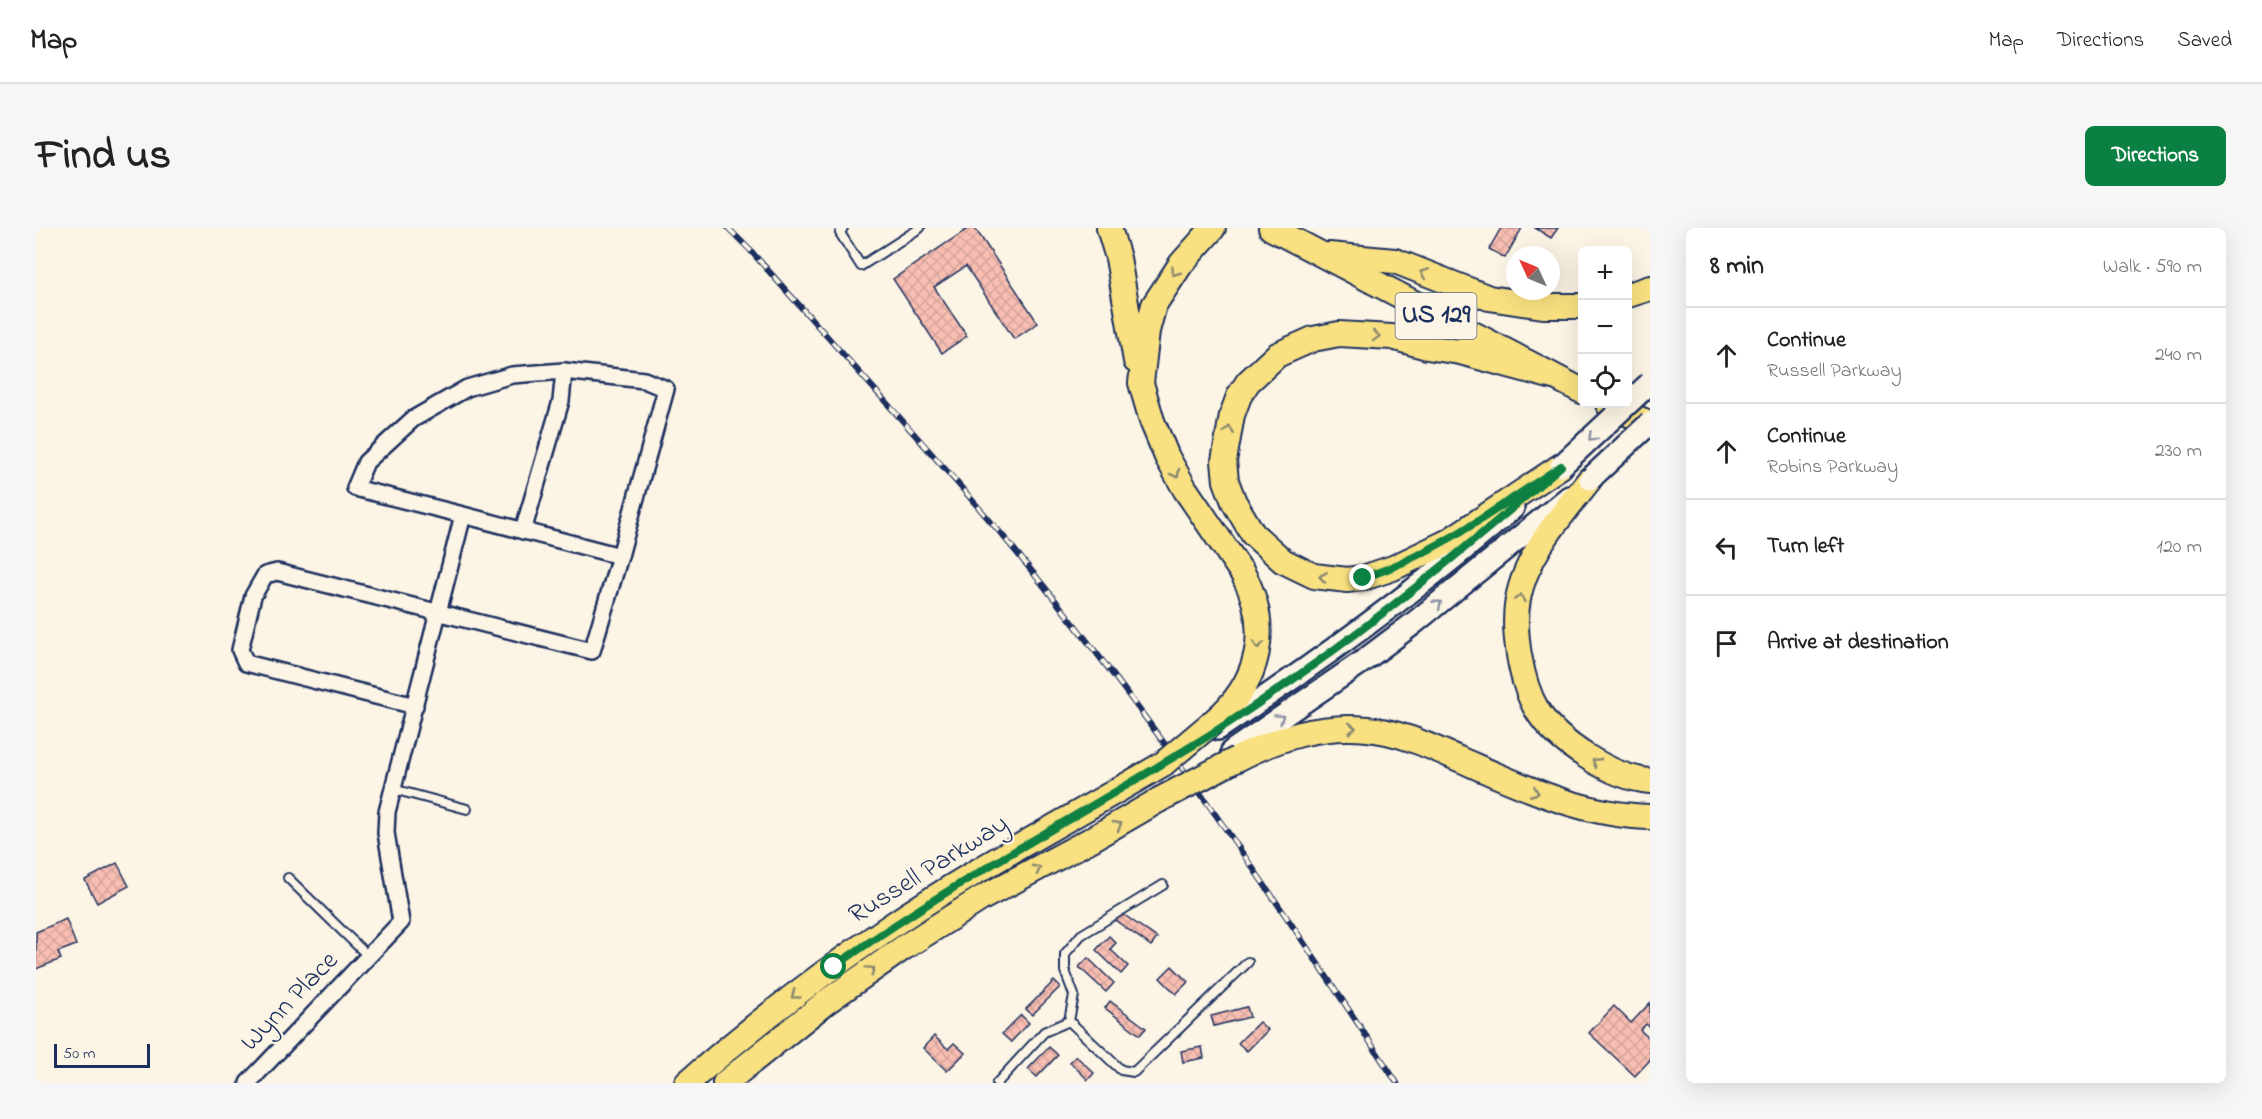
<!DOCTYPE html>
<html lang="en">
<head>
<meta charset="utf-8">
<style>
  :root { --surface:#fff; --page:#f6f6f6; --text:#222; --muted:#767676; --line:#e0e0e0; --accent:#0b8043 }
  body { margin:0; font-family:"Indie Flower",sans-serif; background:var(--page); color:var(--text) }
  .controls { position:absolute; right:18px; top:18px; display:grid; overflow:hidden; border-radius:9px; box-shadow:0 6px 24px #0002 }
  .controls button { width:54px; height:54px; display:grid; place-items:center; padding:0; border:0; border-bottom:2px solid var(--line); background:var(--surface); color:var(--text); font:30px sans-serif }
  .compass { position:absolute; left:1470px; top:18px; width:54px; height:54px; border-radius:50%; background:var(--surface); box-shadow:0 6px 24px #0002; rotate:314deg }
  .scale { position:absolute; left:18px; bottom:15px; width:96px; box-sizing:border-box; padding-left:6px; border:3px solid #1b2f5e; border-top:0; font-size:16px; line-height:21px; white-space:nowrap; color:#1b2f5e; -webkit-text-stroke:4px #fcf5e5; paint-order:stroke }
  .stop { position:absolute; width:18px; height:18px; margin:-14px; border:4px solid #0b8043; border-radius:50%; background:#fff }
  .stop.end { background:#0b8043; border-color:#fff; box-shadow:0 2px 6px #0008 }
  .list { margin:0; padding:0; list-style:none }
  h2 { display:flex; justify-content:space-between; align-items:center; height:78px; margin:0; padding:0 24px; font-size:26px }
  h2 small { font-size:20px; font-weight:400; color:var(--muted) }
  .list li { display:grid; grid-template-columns:39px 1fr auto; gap:18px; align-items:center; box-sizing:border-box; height:96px; padding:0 24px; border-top:2px solid var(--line) }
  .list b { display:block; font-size:22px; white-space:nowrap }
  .list p { margin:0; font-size:20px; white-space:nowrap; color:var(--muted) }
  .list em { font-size:20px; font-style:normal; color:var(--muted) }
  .icon { flex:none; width:33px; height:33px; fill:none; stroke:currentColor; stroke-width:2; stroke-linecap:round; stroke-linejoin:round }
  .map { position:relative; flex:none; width:1614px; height:855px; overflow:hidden; border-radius:9px }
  header { display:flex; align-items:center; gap:36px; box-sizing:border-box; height:84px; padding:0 30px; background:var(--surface); border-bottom:2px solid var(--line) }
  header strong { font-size:28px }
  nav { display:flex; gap:33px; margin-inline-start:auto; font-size:21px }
  .intro { display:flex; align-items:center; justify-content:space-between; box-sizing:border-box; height:144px; padding:0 36px }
  h1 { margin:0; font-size:42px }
  .button { padding:15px 27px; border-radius:9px; background:var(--accent); color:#fff; font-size:21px; font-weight:700 }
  main { display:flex; gap:36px; padding:0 36px }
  aside { flex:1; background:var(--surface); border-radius:9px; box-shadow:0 6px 24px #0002 }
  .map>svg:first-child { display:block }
  .building { fill:url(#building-cross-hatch); stroke:#1b2f5e; stroke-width:1.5 }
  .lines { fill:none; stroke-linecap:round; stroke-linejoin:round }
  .lane-casing { stroke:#1b2f5e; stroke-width:12 }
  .street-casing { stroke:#1b2f5e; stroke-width:20 }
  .secondary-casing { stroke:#1b2f5e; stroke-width:26 }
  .primary-casing { stroke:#1b2f5e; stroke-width:28 }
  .lane { stroke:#fcf5e5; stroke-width:8 }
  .street { stroke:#fcf5e5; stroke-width:15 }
  .secondary { stroke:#fcf5e5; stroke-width:21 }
  .primary { stroke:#f9e181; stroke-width:24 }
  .rail-casing { stroke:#1b2f5e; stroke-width:6 }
  .rail { stroke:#fcf5e5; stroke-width:4; stroke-dasharray:11; stroke-linecap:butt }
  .secondary-bridge-casing { stroke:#1b2f5e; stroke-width:26; stroke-linecap:butt }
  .primary-bridge-casing { stroke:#1b2f5e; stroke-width:28; stroke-linecap:butt }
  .secondary-bridge { stroke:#fcf5e5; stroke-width:21 }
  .primary-bridge { stroke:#f9e181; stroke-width:24 }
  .oneway { stroke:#8a8870 }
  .oneway2 { stroke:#8c92a2 }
  .route { stroke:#0b8043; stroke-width:8 }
  .labels { text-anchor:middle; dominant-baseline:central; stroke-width:4.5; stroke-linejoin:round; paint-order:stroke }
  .shield { fill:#fcf5e5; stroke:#5e6a86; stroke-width:1.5 }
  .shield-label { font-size:26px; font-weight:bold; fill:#1b2f5e }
  .street-label { font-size:27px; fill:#1b2f5e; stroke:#fcf5e5 }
</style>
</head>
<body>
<header>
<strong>Map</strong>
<nav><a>Map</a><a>Directions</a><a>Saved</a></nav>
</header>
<div class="intro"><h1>Find us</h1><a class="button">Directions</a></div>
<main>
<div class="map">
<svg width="1614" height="855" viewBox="0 0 1614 855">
  <defs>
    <pattern id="building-cross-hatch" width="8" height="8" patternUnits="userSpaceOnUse" patternTransform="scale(1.5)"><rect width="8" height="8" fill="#f8beb1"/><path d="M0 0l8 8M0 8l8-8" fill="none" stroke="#d4a49b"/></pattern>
  </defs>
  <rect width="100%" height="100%" fill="#fcf5e5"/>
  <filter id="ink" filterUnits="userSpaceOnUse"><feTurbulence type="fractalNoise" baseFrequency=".0167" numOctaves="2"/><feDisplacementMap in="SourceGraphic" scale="12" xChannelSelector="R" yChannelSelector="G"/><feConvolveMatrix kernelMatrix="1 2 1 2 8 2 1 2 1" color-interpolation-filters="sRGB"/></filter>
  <g filter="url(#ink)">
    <g class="building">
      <polygon points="933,0 939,0 1002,95 978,111 930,38 898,59 931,108 906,125 857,51"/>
      <polygon points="1465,0 1486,0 1469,30 1453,21"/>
      <polygon points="1499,0 1522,0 1515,10"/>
      <polygon points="81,635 93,658 61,675 49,652"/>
      <polygon points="1084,684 1121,710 1115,718 1079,692"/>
      <polygon points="30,691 40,717 22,724 25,731 0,741 0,704"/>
      <polygon points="1073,708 1080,715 1074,721 1092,738 1085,746 1060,722"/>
      <polygon points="1052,730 1078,755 1070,764 1043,739"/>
      <polygon points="1136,738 1152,754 1140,766 1124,750"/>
      <polygon points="1018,753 1024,759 996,787 990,781"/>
      <polygon points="1074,773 1110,800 1104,807 1069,780"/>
      <polygon points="1614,775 1614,800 1610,796 1604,802 1614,811 1614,832 1599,848 1553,805 1578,778 1595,795"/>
      <polygon points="1211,779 1214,789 1178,798 1175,788"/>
      <polygon points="985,787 993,795 975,814 966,806"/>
      <polygon points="1223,794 1232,802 1211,823 1202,815"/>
      <polygon points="898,808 912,821 918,815 929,825 911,843 887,820"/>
      <polygon points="1013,819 1022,827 1001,849 992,841"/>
      <polygon points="1166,819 1168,830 1147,834 1145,823"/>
      <polygon points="1040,828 1058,845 1052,852 1034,834"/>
    </g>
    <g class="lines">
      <defs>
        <g id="lane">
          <polyline points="807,0 804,5 825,38 884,0"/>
          <polyline points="357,561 431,581"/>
          <polyline points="252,650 333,729"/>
          <polyline points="1033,793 1085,842 1098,844 1212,734"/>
          <polyline points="961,855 1008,804 1033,793 1038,767 1029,743 1029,726 1045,707 1127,657"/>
        </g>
        <g id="street">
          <polyline points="487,303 525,173 528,143"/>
          <polyline points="379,478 210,435 204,422 217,368 229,347 241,344 556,423 584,328"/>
          <polyline points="212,855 365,694 350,605 351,584 427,287 584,328 630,161 608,152 528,143 476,147 431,160 377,191 330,234 319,260 427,287"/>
        </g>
        <g id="secondary">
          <path d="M1182,501C1284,433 1384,361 1477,280"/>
          <polyline points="1196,523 1326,434 1378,395 1533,269"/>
        </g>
        <g id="primary">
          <polyline points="1073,0 1082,30 1100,133"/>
          <polyline points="1235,0 1546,163"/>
          <polyline points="1293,27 1359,33 1453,70 1507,78 1546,78"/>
          <polyline points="1592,67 1614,60"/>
          <polyline points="1517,149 1424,124 1391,119 1356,109 1303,106 1277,111 1241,127 1212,154 1203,168 1196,187 1188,233 1190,253 1198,274 1217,306 1247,333 1278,348 1311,352 1327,350 1357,340 1413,313 1525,238"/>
          <polyline points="1572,176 1614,196"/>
          <path d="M1554,251C1527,286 1490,326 1482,371C1476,403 1485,455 1501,482C1521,515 1577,550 1614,553"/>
          <path d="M1177,494C1224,455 1236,400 1207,346L1149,261L1131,229L1116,193L1105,155L1111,103L1118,77L1145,36L1177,0"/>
          <path d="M1201,531C1242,510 1284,496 1332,501C1364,504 1393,518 1423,531C1485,558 1545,587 1614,589"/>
          <path d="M651,855C714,800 780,749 849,702C938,641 1034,591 1127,536"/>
          <polyline points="689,855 790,774 867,720 946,670 1056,611 1123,572"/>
        </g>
      </defs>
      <use href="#lane" class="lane-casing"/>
      <use href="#street" class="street-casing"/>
      <use href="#secondary" class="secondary-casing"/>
      <use href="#primary" class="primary-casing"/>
      <use href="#lane" class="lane"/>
      <use href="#street" class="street"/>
      <use href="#secondary" class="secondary"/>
      <use href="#primary" class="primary"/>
      <defs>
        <path id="rail" d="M692,0L714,22C798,117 885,211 967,308C1111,481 1238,667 1361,855"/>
      </defs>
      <use href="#rail" class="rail-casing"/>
      <use href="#rail" class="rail"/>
      <defs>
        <g id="secondary-bridge">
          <polyline points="1525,238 1614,155"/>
          <polyline points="1554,251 1614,195"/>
        </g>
        <g id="primary-bridge">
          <polyline points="1127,536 1177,494"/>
          <polyline points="1123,572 1201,531"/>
        </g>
      </defs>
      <use href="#secondary-bridge" class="secondary-bridge-casing"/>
      <use href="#primary-bridge" class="primary-bridge-casing"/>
      <use href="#secondary-bridge" class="secondary-bridge"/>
      <use href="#primary-bridge" class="primary-bridge"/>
    </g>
    <defs><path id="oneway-chevron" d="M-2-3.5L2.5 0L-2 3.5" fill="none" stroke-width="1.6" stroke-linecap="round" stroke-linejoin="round" transform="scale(1.5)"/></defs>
    <g class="oneway">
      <use href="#oneway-chevron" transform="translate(1139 44) rotate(126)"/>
      <use href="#oneway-chevron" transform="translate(1388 45) rotate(-158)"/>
      <use href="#oneway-chevron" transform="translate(1340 108) rotate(2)"/>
      <use href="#oneway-chevron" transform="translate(1193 202) rotate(-80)"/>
      <use href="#oneway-chevron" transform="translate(1140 246) rotate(61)"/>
      <use href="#oneway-chevron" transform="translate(1287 349) rotate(-171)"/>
      <use href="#oneway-chevron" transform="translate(1484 370) rotate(-77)"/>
      <use href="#oneway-chevron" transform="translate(1222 417) rotate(98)"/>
      <use href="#oneway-chevron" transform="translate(1316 500)"/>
      <use href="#oneway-chevron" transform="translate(1560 534) rotate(-149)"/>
      <use href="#oneway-chevron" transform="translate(1499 564) rotate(22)"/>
      <use href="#oneway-chevron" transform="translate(1082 597) rotate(-30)"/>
      <use href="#oneway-chevron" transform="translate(1001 641) rotate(-28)"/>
      <use href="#oneway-chevron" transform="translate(835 742) rotate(-35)"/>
      <use href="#oneway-chevron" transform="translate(759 767) rotate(144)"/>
    </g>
    <g class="oneway2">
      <use href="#oneway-chevron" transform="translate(1556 209) rotate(137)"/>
      <use href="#oneway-chevron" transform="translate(1402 376) rotate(-39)"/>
      <use href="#oneway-chevron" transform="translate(1244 490) rotate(-34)"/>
    </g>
  </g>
  <g class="lines" filter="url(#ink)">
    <path class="route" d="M798,739C920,651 1053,583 1180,503C1302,425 1415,334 1525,238C1460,281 1402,325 1327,350"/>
  </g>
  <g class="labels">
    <rect class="shield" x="1359.5" y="65" width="81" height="46" rx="4.5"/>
    <g class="shield-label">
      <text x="1400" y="88">US 129</text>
    </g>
    <g class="street-label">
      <text transform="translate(893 642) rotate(-32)">Russell Parkway</text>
      <text transform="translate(254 774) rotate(-46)">Wynn Place</text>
    </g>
  </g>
</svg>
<div class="controls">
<button>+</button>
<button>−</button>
<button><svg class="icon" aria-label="locate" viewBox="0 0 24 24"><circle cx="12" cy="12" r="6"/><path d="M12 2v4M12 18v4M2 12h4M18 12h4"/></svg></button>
</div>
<svg class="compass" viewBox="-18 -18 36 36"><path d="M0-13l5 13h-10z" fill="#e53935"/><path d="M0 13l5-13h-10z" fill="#767676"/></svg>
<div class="scale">50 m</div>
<div class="stop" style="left:798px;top:739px"></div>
<div class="stop end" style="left:1327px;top:350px"></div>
</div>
<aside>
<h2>8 min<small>Walk · 590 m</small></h2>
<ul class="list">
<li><svg class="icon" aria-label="ahead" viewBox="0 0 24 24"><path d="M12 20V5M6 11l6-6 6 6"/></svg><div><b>Continue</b><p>Russell Parkway</p></div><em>240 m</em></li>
<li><svg class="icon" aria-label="ahead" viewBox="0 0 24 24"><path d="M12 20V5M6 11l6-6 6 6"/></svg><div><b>Continue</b><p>Robins Parkway</p></div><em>230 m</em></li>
<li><svg class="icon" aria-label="left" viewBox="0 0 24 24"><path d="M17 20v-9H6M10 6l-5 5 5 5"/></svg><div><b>Turn left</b></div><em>120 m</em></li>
<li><svg class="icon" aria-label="arrive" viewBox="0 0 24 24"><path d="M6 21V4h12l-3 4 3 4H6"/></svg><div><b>Arrive at destination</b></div></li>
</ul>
</aside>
</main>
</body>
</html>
